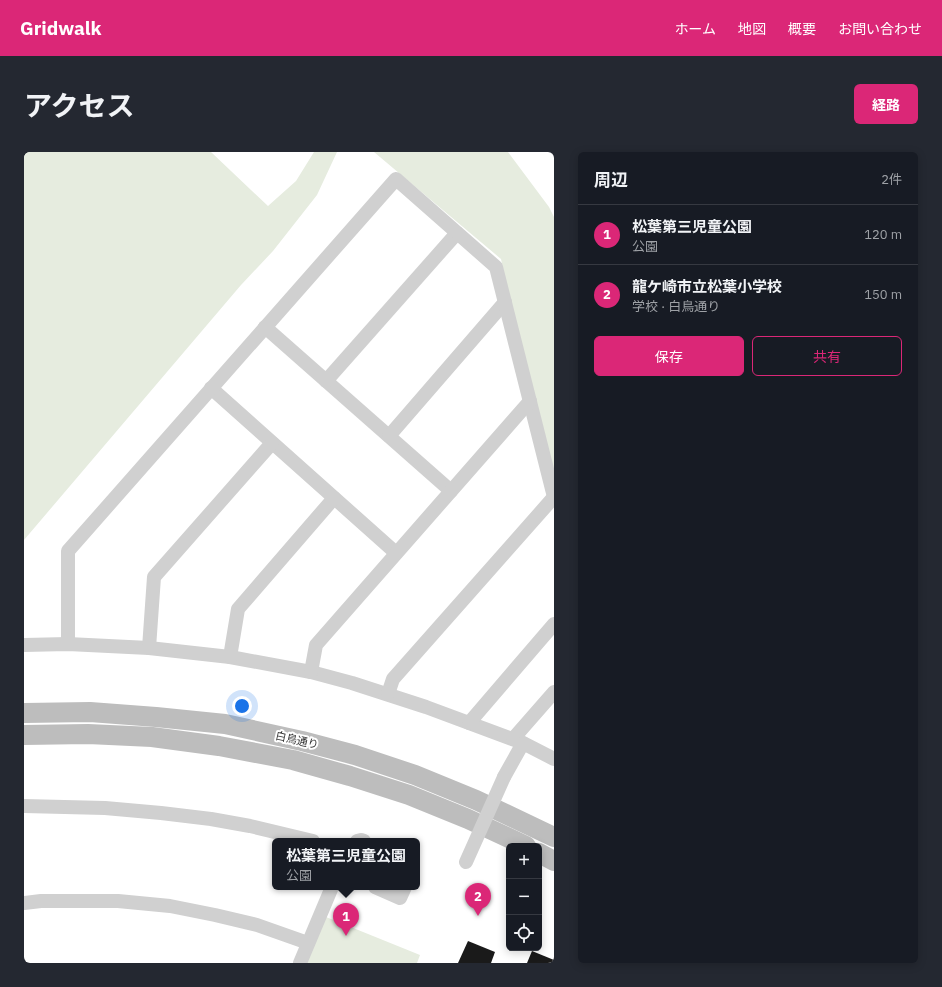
<!DOCTYPE html>
<html lang="ja">
<head>
<meta charset="utf-8">
<style>
  :root { --surface:#171b24; --page:#242831; --text:#f1f3f6; --muted:#9ea1a6; --line:#363941; --accent:#db2777 }
  body { margin:0; font-family:"IBM Plex Sans","Noto Sans JP",sans-serif; background:var(--page); color:var(--text) }
  .controls { position:absolute; right:12px; bottom:12px; display:grid; overflow:hidden; border-radius:6px; box-shadow:0 2px 10px #0003 }
  .controls button { width:36px; height:36px; display:grid; place-items:center; padding:0; border:0; border-bottom:1px solid var(--line); background:var(--surface); color:var(--text); font:20px sans-serif }
  .you { position:absolute; left:218px; top:554px; width:14px; height:14px; margin:-10px; border:3px solid #fff; border-radius:50%; background:#1a73e8; box-shadow:0 0 0 6px #1a73e833 }
  .badge { display:grid; place-items:center; width:26px; height:26px; border-radius:50%; background:var(--accent); color:#fff; font-size:13px; font-weight:700 }
  .pin { position:absolute; translate:-50% -33px; filter:drop-shadow(0 1px 2px #0008) }
  .pin::after { content:''; position:absolute; top:21px; width:14px; height:12px; background:inherit; clip-path:polygon(0 0,100% 0,50% 100%) }
  .popup { position:absolute; left:248px; top:686px; width:148px; height:52px; box-sizing:border-box; display:grid; place-content:center; border-radius:6px; background:var(--surface); filter:drop-shadow(0 1px 3px #0005); font-size:13px; white-space:nowrap; color:var(--muted) }
  .popup b { font-size:15px; color:var(--text) }
  .popup::after { content:''; position:absolute; left:50%; top:100%; margin-left:-8px; border:8px solid transparent; border-top-color:var(--surface) }
  .list { margin:0; padding:0; list-style:none }
  h2 { display:flex; justify-content:space-between; align-items:center; height:52px; margin:0; padding:0 16px; font-size:17px }
  h2 small { font-size:13px; font-weight:400; color:var(--muted) }
  .list li { display:grid; grid-template-columns:26px 1fr auto; gap:12px; align-items:center; box-sizing:border-box; height:60px; padding:0 16px; border-top:1px solid var(--line) }
  .list b { display:block; font-size:15px; white-space:nowrap }
  .list p { margin:0; font-size:13px; white-space:nowrap; color:var(--muted) }
  .list em { font-size:13px; font-style:normal; color:var(--muted) }
  .actions { display:flex; gap:8px; padding:12px 16px }
  .actions a { flex:1; padding:9px 0; border:1px solid var(--accent); border-radius:6px; text-align:center; font-size:14px; color:var(--accent) }
  .actions .main { background:var(--accent); color:#fff }
  .icon { flex:none; width:22px; height:22px; fill:none; stroke:currentColor; stroke-width:2; stroke-linecap:round; stroke-linejoin:round }
  .map { position:relative; flex:none; width:530px; height:811px; overflow:hidden; border-radius:6px }
  header { display:flex; align-items:center; gap:24px; box-sizing:border-box; height:56px; padding:0 20px; background:var(--accent); color:#fff }
  header strong { font-size:19px }
  nav { display:flex; gap:22px; margin-inline-start:auto; font-size:14px }
  .intro { display:flex; align-items:center; justify-content:space-between; box-sizing:border-box; height:96px; padding:0 24px }
  h1 { margin:0; font-size:28px }
  .button { padding:10px 18px; border-radius:6px; background:var(--accent); color:#fff; font-size:14px; font-weight:700 }
  main { display:flex; gap:24px; padding:0 24px }
  aside { flex:1; background:var(--surface); border-radius:6px; box-shadow:0 2px 10px #0003 }
  .map>svg:first-child { display:block }
  .green { fill:#e6ecdf }
  .building { fill:#1a1a1a }
  .lines { fill:none; stroke-linecap:round; stroke-linejoin:round }
  .street { stroke:#d0d0d0; stroke-width:14 }
  .secondary { stroke:#bdbdbd; stroke-width:20 }
  .street-bridge { stroke:#d0d0d0; stroke-width:14 }
  .labels { text-anchor:middle; dominant-baseline:central; stroke-width:4; stroke-linejoin:round; paint-order:stroke }
  .street-label { font-size:11px; fill:#333; stroke:#fff }
</style>
</head>
<body>
<header>
<strong>Gridwalk</strong>
<nav><a>ホーム</a><a>地図</a><a>概要</a><a>お問い合わせ</a></nav>
</header>
<div class="intro"><h1>アクセス</h1><a class="button">経路</a></div>
<main>
<div class="map">
<svg width="530" height="811" viewBox="0 0 530 811">
  <rect width="100%" height="100%" fill="#fff"/>
  <g class="green">
    <polygon points="0,0 187,0 244,54 272,29 290,0 313,0 293,43 249,99 217,133 0,388"/>
    <polygon points="350,0 484,0 525,55 530,65 530,338 527,336 477,107"/>
    <polygon points="302,765 396,803 393,811 282,811"/>
  </g>
  <g class="building">
    <polygon points="444,789 471,800 467,811 434,811"/>
    <polygon points="508,799 530,808 529,811 503,811"/>
  </g>
  <g class="lines">
    <g class="street">
      <polyline points="241,175 427,339"/>
      <polyline points="302,229 433,81"/>
      <polyline points="187,236 372,401"/>
      <polyline points="365,284 481,150"/>
      <polyline points="44,492 44,399 372,27 472,115 530,345"/>
      <polyline points="0,493 44,492 125,496 206,505 287,520 328,531 402,555 499,591 530,607"/>
      <polyline points="125,496 130,425 248,291"/>
      <polyline points="206,505 214,457 310,346"/>
      <polyline points="287,520 292,493 506,249"/>
      <polyline points="364,542 369,527 530,345"/>
      <polyline points="445,571 530,472"/>
      <polyline points="489,587 530,540"/>
      <polyline points="480,625 499,591"/>
      <polyline points="0,654 81,656 137,661 187,667 226,674 289,689"/>
      <polyline points="333,689 337,688 340,689"/>
      <polyline points="351,735 376,746 381,735"/>
      <polyline points="0,751 17,749 94,749 146,754 191,763 233,773 284,791"/>
      <polyline points="276,811 308,735"/>
    </g>
    <g class="secondary">
      <polyline points="0,561 66,560 132,565 201,572 278,589 331,603 391,623 452,648 530,685"/>
      <polyline points="0,583 64,582 128,585 195,594 269,608 326,624 385,643 444,667 502,694"/>
      <polyline points="515,701 530,709"/>
    </g>
    <polyline class="street-bridge" points="442,710 480,625"/>
  </g>
  <g class="labels">
    <g class="street-label">
      <text transform="translate(273 588) rotate(13)">白鳥通り</text>
    </g>
  </g>
</svg>
<div class="controls">
<button>+</button>
<button>−</button>
<button><svg class="icon" aria-label="locate" viewBox="0 0 24 24"><circle cx="12" cy="12" r="6"/><path d="M12 2v4M12 18v4M2 12h4M18 12h4"/></svg></button>
</div>
<div class="you"></div>
<div class="pin badge" style="left:322px;top:784px">1</div>
<div class="popup"><b>松葉第三児童公園</b>公園</div>
<div class="pin badge" style="left:454px;top:764px">2</div>
</div>
<aside>
<h2>周辺<small>2件</small></h2>
<ul class="list">
<li><span class="badge">1</span><div><b>松葉第三児童公園</b><p>公園</p></div><em>120 m</em></li>
<li><span class="badge">2</span><div><b>龍ケ崎市立松葉小学校</b><p>学校 · 白鳥通り</p></div><em>150 m</em></li>
</ul>
<div class="actions"><a class="main">保存</a><a>共有</a></div>
</aside>
</main>
</body>
</html>
